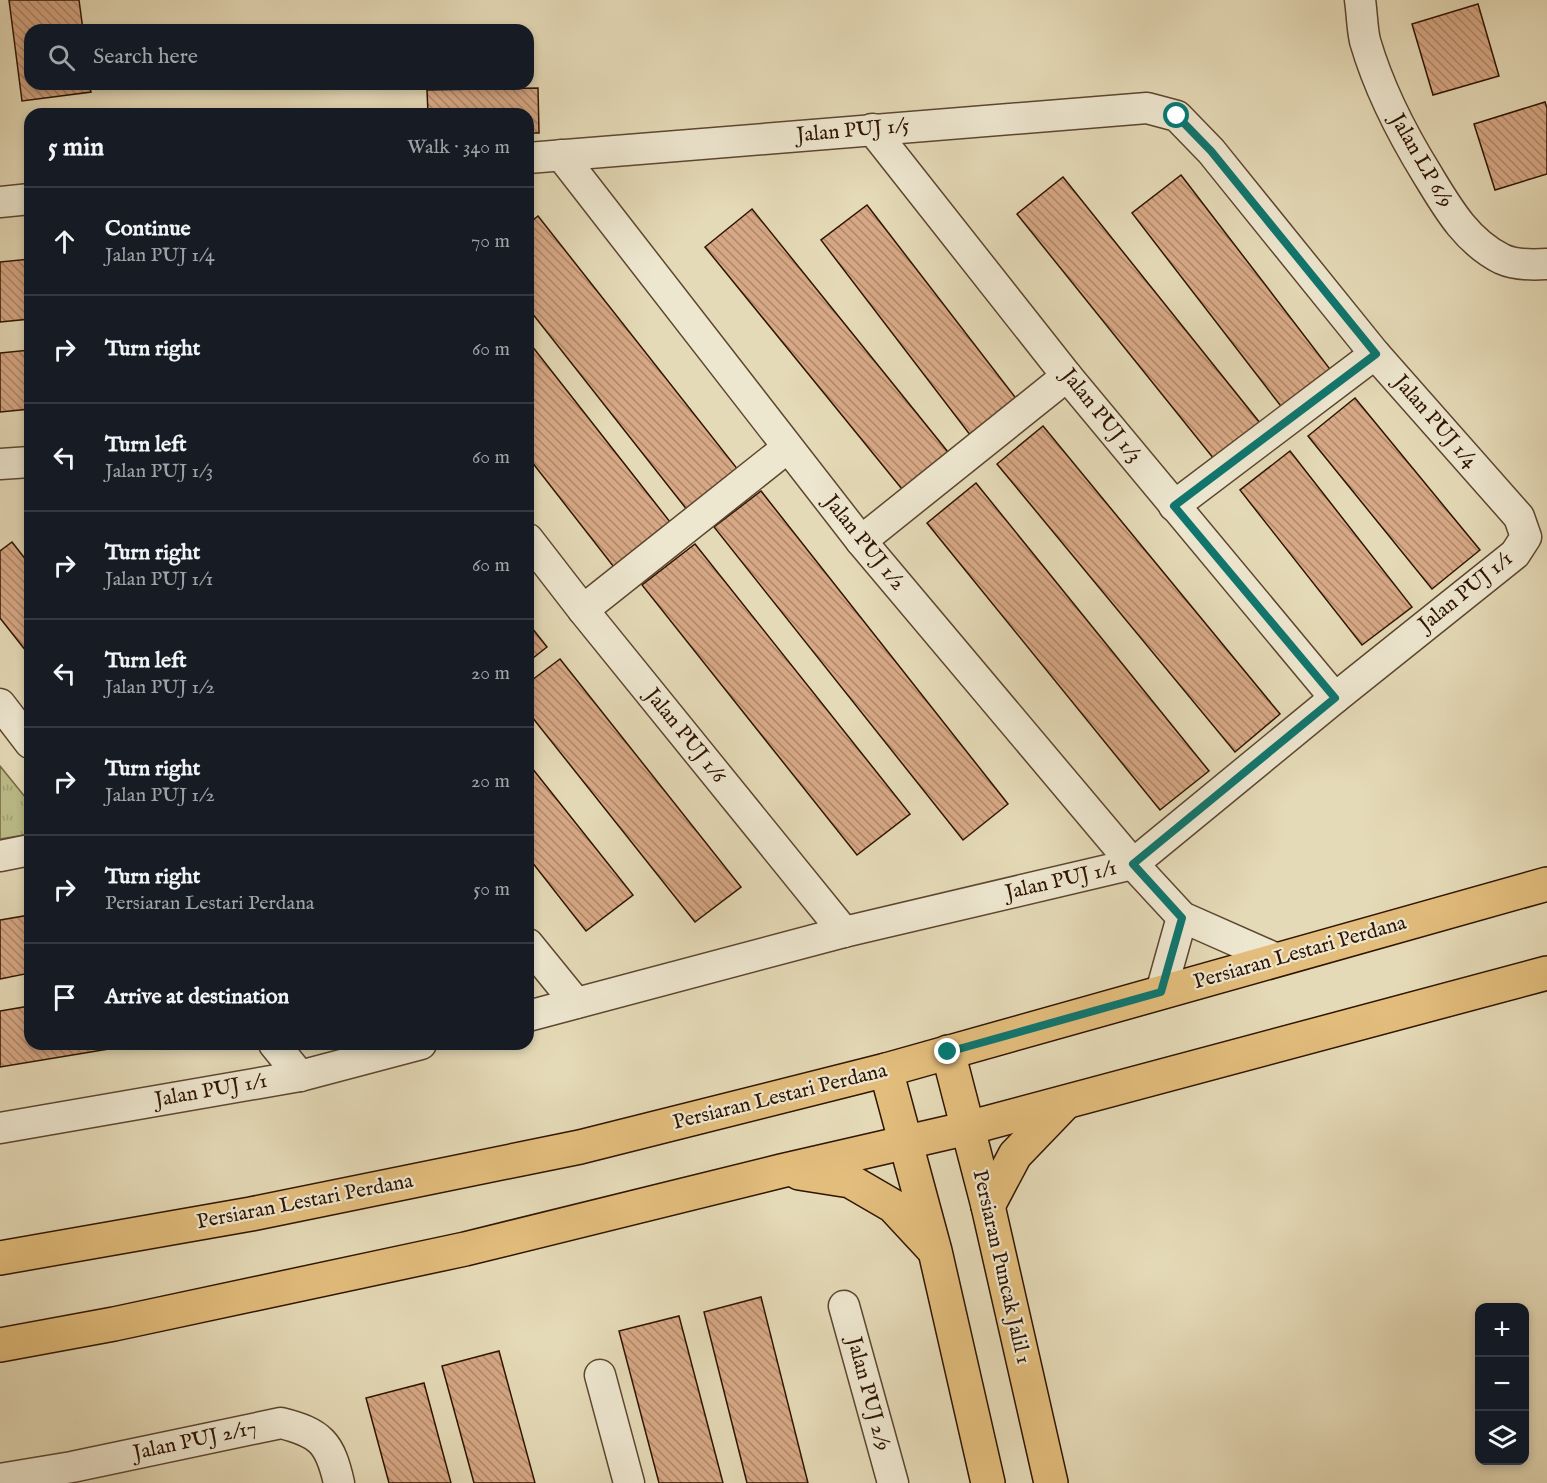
<!DOCTYPE html>
<html lang="en">
<head>
<meta charset="utf-8">
<style>
  :root { --surface:#171b24; --page:#20242c; --text:#f1f3f6; --muted:#9ea1a6; --line:#363941 }
  body { margin:0; font-family:"IM FELL English",serif; background:var(--page); color:var(--text) }
  .controls { position:absolute; right:18px; bottom:18px; display:grid; overflow:hidden; border-radius:12px; box-shadow:0 3px 9px #0003 }
  .controls button { width:54px; height:54px; display:grid; place-items:center; padding:0; border:0; border-bottom:2px solid var(--line); background:var(--surface); color:var(--text); font:30px sans-serif }
  .stop { position:absolute; width:18px; height:18px; margin:-14px; border:4px solid #0f766e; border-radius:50%; background:#fff }
  .stop.end { background:#0f766e; border-color:#fff; box-shadow:0 2px 6px #0008 }
  .list { margin:0; padding:0; list-style:none }
  h2 { display:flex; justify-content:space-between; align-items:center; height:78px; margin:0; padding:0 24px; font-size:26px }
  h2 small { font-size:20px; font-weight:400; color:var(--muted) }
  .list li { display:grid; grid-template-columns:39px 1fr auto; gap:18px; align-items:center; box-sizing:border-box; height:108px; padding:0 24px; border-top:2px solid var(--line) }
  .list b { display:block; font-size:22px; white-space:nowrap }
  .list p { margin:0; font-size:20px; white-space:nowrap; color:var(--muted) }
  .list em { font-size:20px; font-style:normal; color:var(--muted) }
  .icon { flex:none; width:33px; height:33px; fill:none; stroke:currentColor; stroke-width:2; stroke-linecap:round; stroke-linejoin:round }
  .map { position:relative; flex:none; width:1547px; height:1483px; overflow:hidden }
  .search { position:absolute; background:var(--surface); box-shadow:0 3px 9px #0003; left:24px; top:24px; width:510px; height:66px; display:flex; align-items:center; gap:15px; box-sizing:border-box; padding:0 21px; border-radius:18px; color:var(--muted); font-size:22px }
  .panel { position:absolute; background:var(--surface); box-shadow:0 3px 9px #0003; left:24px; top:108px; width:510px; height:942px; border-radius:18px }
  .map>svg:first-child { display:block }
  .park { fill:url(#park-tufts); stroke:#766846; stroke-width:1.5 }
  .building { fill:url(#building-back-hatch); stroke:#2f1402; stroke-width:1.5 }
  .lines { fill:none; stroke-linecap:round; stroke-linejoin:round }
  .minor-casing { stroke:#5c462f; stroke-width:33 }
  .major-casing { stroke:#2f1402; stroke-width:36 }
  .minor { stroke:#eee7d0; stroke-width:30 }
  .major { stroke:#e2bd7c; stroke-width:33 }
  .route { stroke:#0f766e; stroke-width:8 }
  .labels { text-anchor:middle; dominant-baseline:central; stroke-width:4.5; stroke-linejoin:round; paint-order:stroke }
  .street-label { font-size:21px; fill:#2f1402; stroke:#eee7d0 }
</style>
</head>
<body>
<div class="map">
<svg width="1547" height="1483" viewBox="0 0 1547 1483">
  <defs>
    <pattern id="park-tufts" width="24" height="20" patternUnits="userSpaceOnUse" patternTransform="scale(1.5)"><rect width="24" height="20" fill="#bcbd89"/><path d="M3 7l-1-3M5 7V3M7 7l1-3M15 17l-1-3M17 17v-4M19 17l1-3" fill="none" stroke="#a2a275"/></pattern>
    <pattern id="building-back-hatch" width="6" height="6" patternUnits="userSpaceOnUse" patternTransform="scale(1.5)"><rect width="6" height="6" fill="#d7a885"/><path d="M-1 5l2 2M0 0l6 6M5-1l2 2" fill="none" stroke="#af886b"/></pattern>
  </defs>
  <rect width="100%" height="100%" fill="#e5dab7"/>
  <filter id="stains"><feTurbulence type="fractalNoise" baseFrequency=".00333" numOctaves="4"/><feColorMatrix values="0 0 0 0 .2 0 0 0 0 .09 0 0 0 0 .02 0 0 0 .5 -.17"/></filter>
  <radialGradient id="worn" r=".72"><stop offset=".6" stop-color="#630" stop-opacity="0"/><stop offset="1" stop-color="#630" stop-opacity=".3"/></radialGradient>
  <polygon class="park" points="0,766 30,803 30,834 0,839"/>
  <g class="building">
    <polygon points="9,0 79,0 83,30 30,30 30,84 89,84 91,92 22,101"/>
    <polygon points="1478,4 1499,76 1433,95 1412,24"/>
    <polygon points="538,88 539,133 528,133 528,114 428,114 427,90"/>
    <polygon points="1545,102 1547,108 1547,174 1495,190 1474,124"/>
    <polygon points="1181,175 1336,377 1287,414 1132,213"/>
    <polygon points="1063,177 1264,428 1218,464 1017,214"/>
    <polygon points="867,205 1021,405 974,440 821,240"/>
    <polygon points="752,209 952,457 906,494 705,247"/>
    <polygon points="538,216 739,471 688,511 528,308 528,224"/>
    <polygon points="30,259 30,319 0,322 0,262"/>
    <polygon points="528,341 674,527 617,571 528,457"/>
    <polygon points="30,350 30,409 0,412 0,353"/>
    <polygon points="1355,398 1480,550 1432,589 1308,436"/>
    <polygon points="1043,426 1280,714 1235,752 997,464"/>
    <polygon points="1290,451 1412,607 1362,645 1240,490"/>
    <polygon points="976,483 1209,771 1160,810 927,523"/>
    <polygon points="761,491 1008,804 963,840 714,527"/>
    <polygon points="12,542 30,565 30,656 0,618 0,551"/>
    <polygon points="695,544 910,814 857,855 642,585"/>
    <polygon points="528,623 547,647 528,662"/>
    <polygon points="560,659 741,887 695,922 528,712 528,683"/>
    <polygon points="528,763 633,895 586,931 528,857"/>
    <polygon points="30,915 30,973 0,979 0,920"/>
    <polygon points="30,1006 30,1044 139,1044 0,1067 0,1011"/>
    <polygon points="761,1297 808,1483 747,1483 704,1312"/>
    <polygon points="679,1316 723,1483 659,1483 619,1331"/>
    <polygon points="499,1351 535,1483 474,1483 442,1366"/>
    <polygon points="424,1383 451,1483 389,1483 366,1398"/>
  </g>
  <g class="lines">
    <defs>
      <g id="minor">
        <path d="M1360,0C1362,13 1362,28 1365,41C1379,89 1401,132 1427,174C1447,207 1466,241 1502,259C1515,265 1533,265 1547,264"/>
        <polyline points="872,129 1067,376 1335,698"/>
        <polyline points="561,155 861,541 1133,864 1182,917 1277,959"/>
        <polyline points="528,158 1147,108 1177,116 1211,151 1375,354 1519,517 1526,537 1515,554 1335,698 1133,864 844,932 528,1016"/>
        <polyline points="0,202 30,199"/>
        <polyline points="0,464 30,462"/>
        <polyline points="1174,506 1375,354"/>
        <polyline points="528,539 583,610 844,932"/>
        <polyline points="861,541 1067,376"/>
        <polyline points="583,610 787,448"/>
        <polyline points="0,704 30,743"/>
        <polyline points="0,856 30,850"/>
        <polyline points="528,944 576,1003"/>
        <polyline points="1161,992 1182,917"/>
        <polyline points="274,1044 300,1076"/>
        <polyline points="0,1128 300,1076 421,1044"/>
        <polyline points="844,1306 893,1483"/>
        <polyline points="600,1375 629,1483"/>
        <path d="M0,1479L72,1467L281,1423C321,1433 330,1443 339,1483"/>
      </g>
      <g id="major">
        <polyline points="948,1052 988,1206 1051,1483"/>
        <polyline points="886,1070 935,1251 988,1483"/>
        <polyline points="799,1173 850,1181 893,1206 932,1248"/>
        <polyline points="988,1206 1015,1155 1065,1103"/>
        <polyline points="0,1258 251,1214 580,1147 886,1070 1547,884"/>
        <polyline points="0,1345 114,1324 465,1249 781,1171 968,1128 1547,973"/>
      </g>
    </defs>
    <use href="#minor" class="minor-casing"/>
    <use href="#major" class="major-casing"/>
    <use href="#minor" class="minor"/>
    <use href="#major" class="major"/>
  </g>
  <g class="lines">
    <polyline class="route" points="948,1052 1161,992 1182,918 1133,864 1335,698 1174,506 1376,354 1211,151 1177,116"/>
  </g>
  <g class="labels">
    <g class="street-label">
      <text transform="translate(853 131) rotate(-5)">Jalan PUJ 1/5</text>
      <text transform="translate(1421 161) rotate(60)">Jalan LP 6/9</text>
      <text transform="translate(1101 416) rotate(51)">Jalan PUJ 1/3</text>
      <text transform="translate(1435 422) rotate(49)">Jalan PUJ 1/4</text>
      <text transform="translate(864 543) rotate(51)">Jalan PUJ 1/2</text>
      <text transform="translate(1466 592) rotate(-39)">Jalan PUJ 1/1</text>
      <text transform="translate(685 736) rotate(51)">Jalan PUJ 1/6</text>
      <text transform="translate(1061 881) rotate(-13)">Jalan PUJ 1/1</text>
      <text transform="translate(1300 953) rotate(-16)">Persiaran Lestari Perdana</text>
      <text transform="translate(211 1091) rotate(-10)">Jalan PUJ 1/1</text>
      <text transform="translate(780 1097) rotate(-14)">Persiaran Lestari Perdana</text>
      <text transform="translate(305 1202) rotate(-11)">Persiaran Lestari Perdana</text>
      <text transform="translate(1001 1267) rotate(77)">Persiaran Puncak Jalil 1</text>
      <text transform="translate(868 1394) rotate(75)">Jalan PUJ 2/9</text>
      <text transform="translate(195 1441) rotate(-12)">Jalan PUJ 2/17</text>
    </g>
  </g>
  <rect width="100%" height="100%" filter="url(#stains)"/>
  <rect width="100%" height="100%" fill="url(#worn)"/>
</svg>
<div class="controls">
<button>+</button>
<button>−</button>
<button><svg class="icon" aria-label="layers" viewBox="0 0 24 24"><path d="M12 4l9 5-9 5-9-5zM3 14l9 5 9-5"/></svg></button>
</div>
<div class="stop" style="left:1177px;top:116px"></div>
<div class="stop end" style="left:948px;top:1052px"></div>
<div class="search"><svg class="icon" aria-label="search" viewBox="0 0 24 24"><circle cx="10" cy="10" r="6"/><path d="M15 15l6 6"/></svg>Search here</div>
<section class="panel">
<h2>5 min<small>Walk · 340 m</small></h2>
<ul class="list">
<li><svg class="icon" aria-label="ahead" viewBox="0 0 24 24"><path d="M12 20V5M6 11l6-6 6 6"/></svg><div><b>Continue</b><p>Jalan PUJ 1/4</p></div><em>70 m</em></li>
<li><svg class="icon" aria-label="right" viewBox="0 0 24 24"><path d="M7 20v-9h11M14 6l5 5-5 5"/></svg><div><b>Turn right</b></div><em>60 m</em></li>
<li><svg class="icon" aria-label="left" viewBox="0 0 24 24"><path d="M17 20v-9H6M10 6l-5 5 5 5"/></svg><div><b>Turn left</b><p>Jalan PUJ 1/3</p></div><em>60 m</em></li>
<li><svg class="icon" aria-label="right" viewBox="0 0 24 24"><path d="M7 20v-9h11M14 6l5 5-5 5"/></svg><div><b>Turn right</b><p>Jalan PUJ 1/1</p></div><em>60 m</em></li>
<li><svg class="icon" aria-label="left" viewBox="0 0 24 24"><path d="M17 20v-9H6M10 6l-5 5 5 5"/></svg><div><b>Turn left</b><p>Jalan PUJ 1/2</p></div><em>20 m</em></li>
<li><svg class="icon" aria-label="right" viewBox="0 0 24 24"><path d="M7 20v-9h11M14 6l5 5-5 5"/></svg><div><b>Turn right</b><p>Jalan PUJ 1/2</p></div><em>20 m</em></li>
<li><svg class="icon" aria-label="right" viewBox="0 0 24 24"><path d="M7 20v-9h11M14 6l5 5-5 5"/></svg><div><b>Turn right</b><p>Persiaran Lestari Perdana</p></div><em>50 m</em></li>
<li><svg class="icon" aria-label="arrive" viewBox="0 0 24 24"><path d="M6 21V4h12l-3 4 3 4H6"/></svg><div><b>Arrive at destination</b></div></li>
</ul>
</section>
</div>
</body>
</html>
